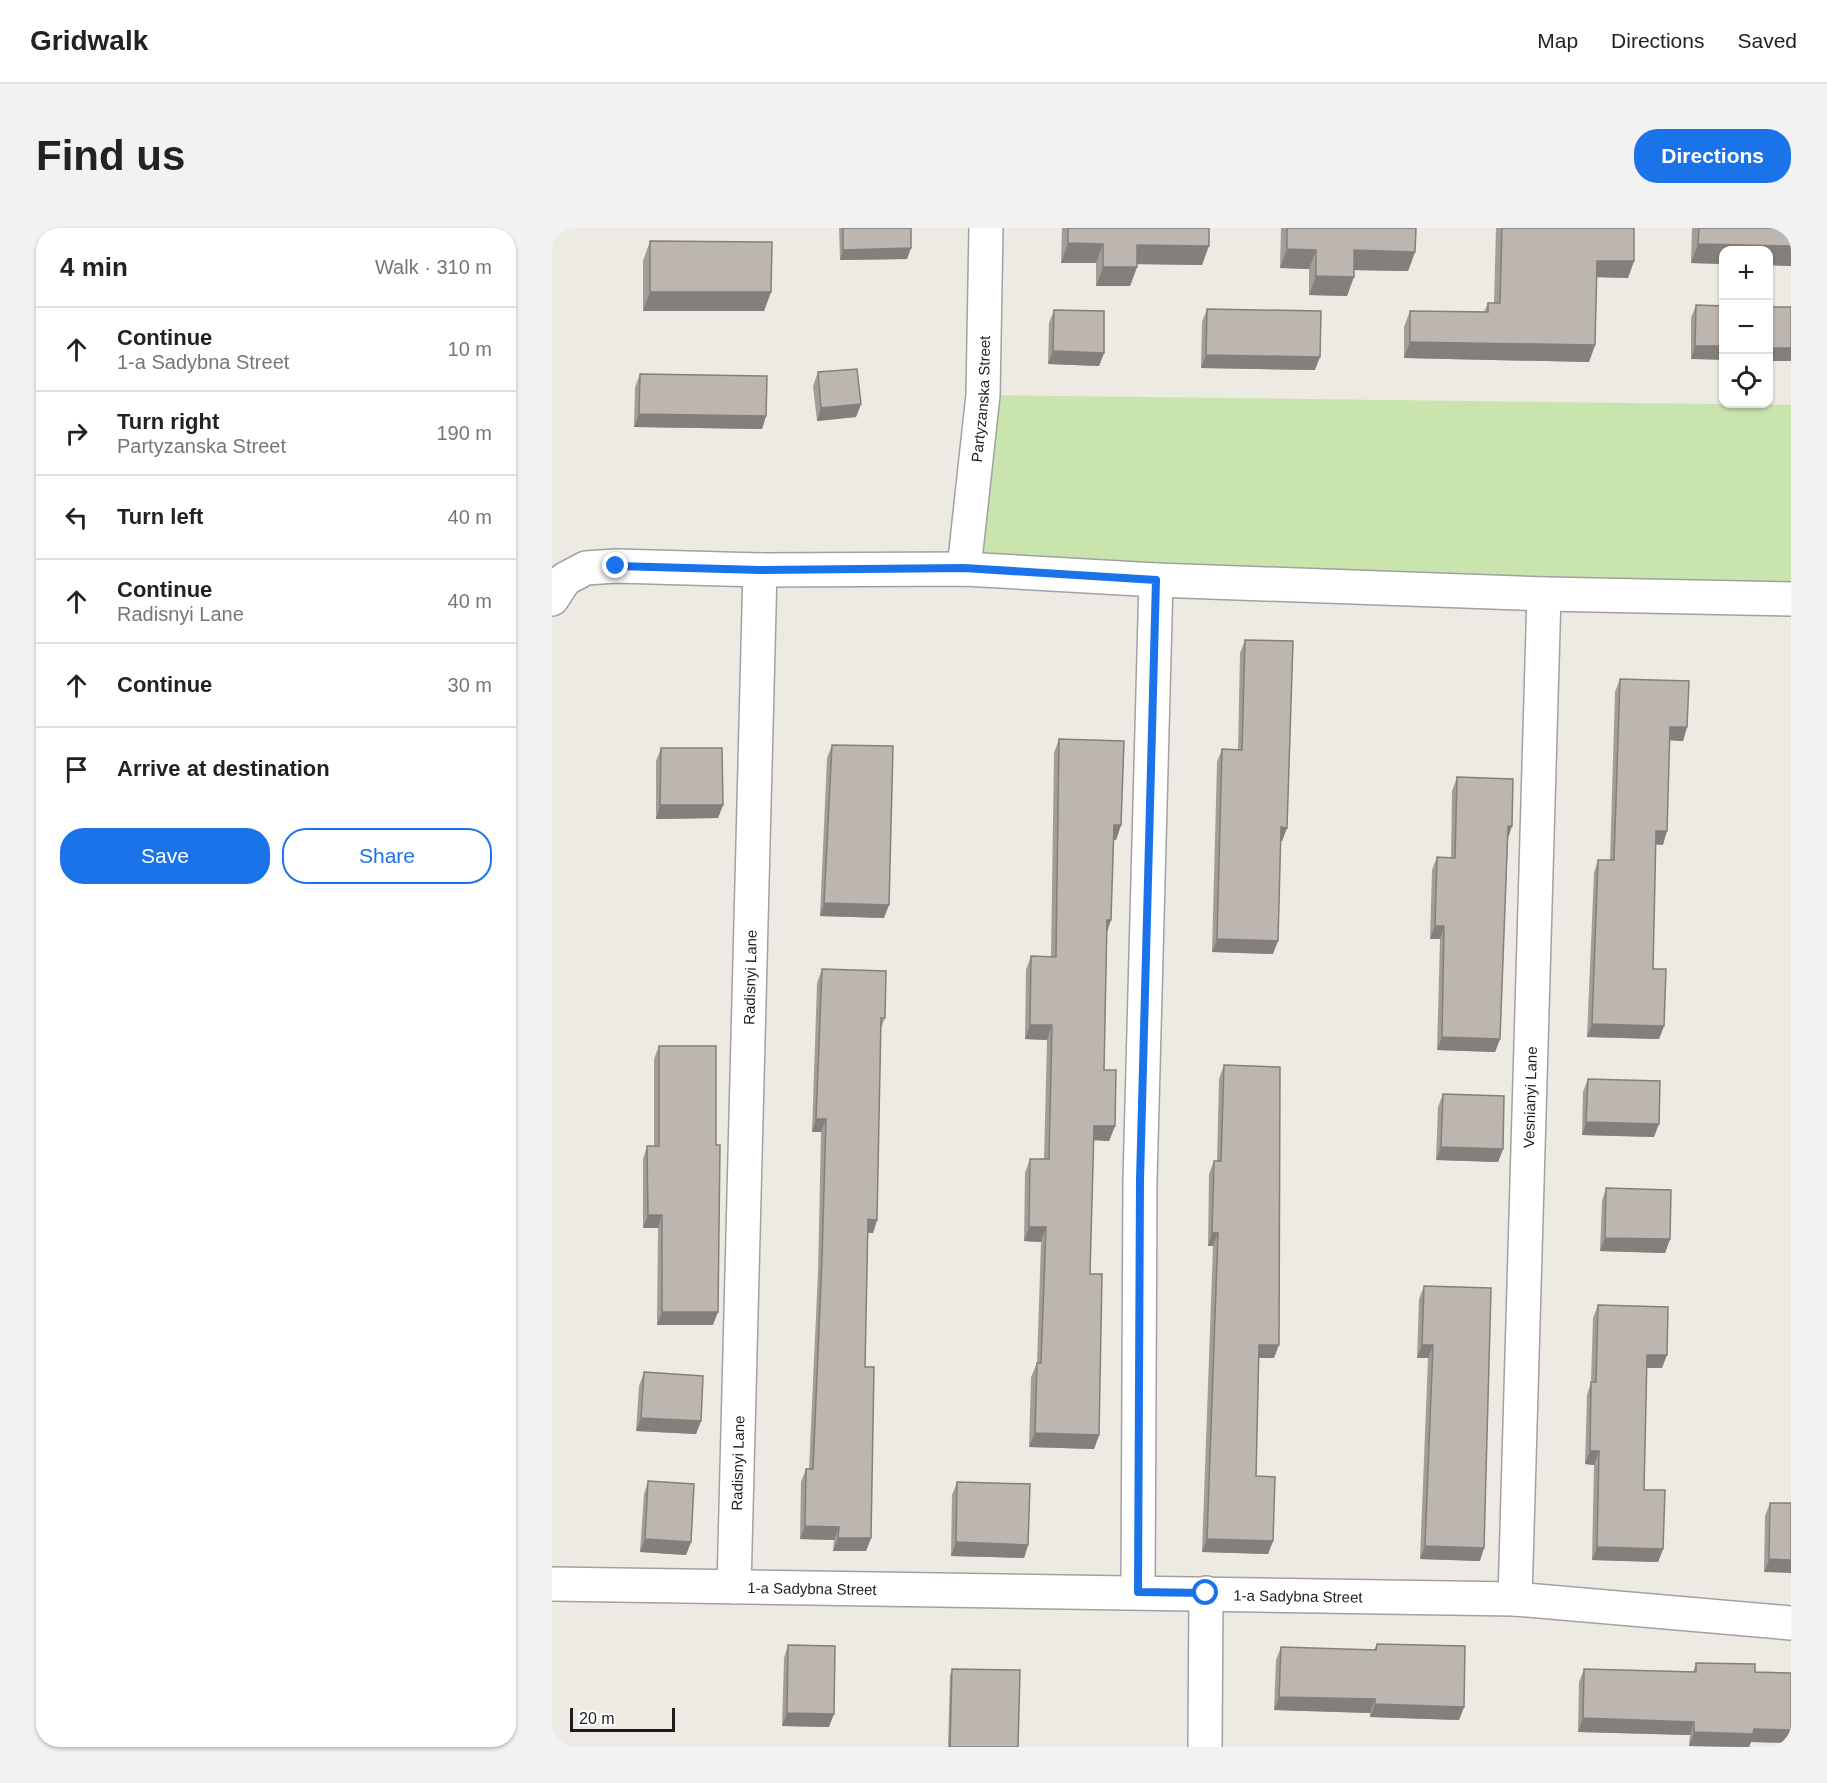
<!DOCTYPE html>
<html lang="en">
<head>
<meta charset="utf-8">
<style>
  :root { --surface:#fff; --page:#f2f2f2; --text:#222; --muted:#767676; --line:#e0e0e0; --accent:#1a73e8 }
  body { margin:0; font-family:Helvetica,sans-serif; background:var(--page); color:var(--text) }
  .controls { position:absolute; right:18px; top:18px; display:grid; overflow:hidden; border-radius:12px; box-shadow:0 2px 4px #0004 }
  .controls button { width:54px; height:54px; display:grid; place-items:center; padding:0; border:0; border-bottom:2px solid var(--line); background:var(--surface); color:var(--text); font:30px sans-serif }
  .scale { position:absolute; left:18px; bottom:15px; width:105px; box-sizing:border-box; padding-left:6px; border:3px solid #1d1d1d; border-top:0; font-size:16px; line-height:21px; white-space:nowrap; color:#1d1d1d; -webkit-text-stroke:4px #fff; paint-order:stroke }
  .stop { position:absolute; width:18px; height:18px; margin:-14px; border:4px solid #1a73e8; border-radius:50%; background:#fff }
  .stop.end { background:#1a73e8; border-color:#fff; box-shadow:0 2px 6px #0008 }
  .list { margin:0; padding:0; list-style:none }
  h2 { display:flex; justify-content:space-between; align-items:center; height:78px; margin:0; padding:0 24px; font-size:26px }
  h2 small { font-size:20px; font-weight:400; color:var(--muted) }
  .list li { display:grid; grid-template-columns:39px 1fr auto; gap:18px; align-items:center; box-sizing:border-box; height:84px; padding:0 24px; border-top:2px solid var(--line) }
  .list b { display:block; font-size:22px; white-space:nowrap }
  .list p { margin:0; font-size:20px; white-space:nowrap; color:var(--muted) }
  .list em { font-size:20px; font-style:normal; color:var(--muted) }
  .actions { display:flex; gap:12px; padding:18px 24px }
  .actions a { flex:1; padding:14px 0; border:2px solid var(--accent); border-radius:24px; text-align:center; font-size:21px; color:var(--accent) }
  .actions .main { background:var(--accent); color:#fff }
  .icon { flex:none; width:33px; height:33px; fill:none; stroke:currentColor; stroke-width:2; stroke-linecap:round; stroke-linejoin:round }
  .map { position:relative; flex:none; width:1239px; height:1519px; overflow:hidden; border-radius:24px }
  header { display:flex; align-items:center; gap:36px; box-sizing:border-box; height:84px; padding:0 30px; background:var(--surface); border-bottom:2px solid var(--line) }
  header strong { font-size:28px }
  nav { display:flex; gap:33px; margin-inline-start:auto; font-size:21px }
  .intro { display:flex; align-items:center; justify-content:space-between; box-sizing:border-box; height:144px; padding:0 36px }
  h1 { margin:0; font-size:42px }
  .button { padding:15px 27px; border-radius:24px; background:var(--accent); color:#fff; font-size:21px; font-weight:700 }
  main { display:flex; gap:36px; padding:0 36px }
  aside { flex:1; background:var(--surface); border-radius:24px; box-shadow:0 2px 4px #0004 }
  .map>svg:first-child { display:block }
  .grass { fill:#c9e4ad }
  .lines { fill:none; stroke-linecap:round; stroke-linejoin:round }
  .minor-casing { stroke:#a1a1a1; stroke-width:36 }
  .minor { stroke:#fff; stroke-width:33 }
  .wall { fill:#a39d97 }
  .shaded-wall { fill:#847f7b }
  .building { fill:#bdb6b0; stroke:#847f7b; stroke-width:1.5 }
  .route { stroke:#1a73e8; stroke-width:8 }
  .labels { text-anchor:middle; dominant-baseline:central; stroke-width:6; stroke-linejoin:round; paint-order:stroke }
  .street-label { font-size:15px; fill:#1d1d1d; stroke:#fff }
</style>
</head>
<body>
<header>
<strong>Gridwalk</strong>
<nav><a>Map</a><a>Directions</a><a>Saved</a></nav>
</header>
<div class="intro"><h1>Find us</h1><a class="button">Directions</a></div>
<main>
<aside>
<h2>4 min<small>Walk · 310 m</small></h2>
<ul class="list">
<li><svg class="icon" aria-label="ahead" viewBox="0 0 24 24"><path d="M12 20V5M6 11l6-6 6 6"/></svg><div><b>Continue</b><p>1-a Sadybna Street</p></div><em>10 m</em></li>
<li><svg class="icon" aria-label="right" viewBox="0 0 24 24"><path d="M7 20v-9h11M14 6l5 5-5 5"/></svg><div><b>Turn right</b><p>Partyzanska Street</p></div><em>190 m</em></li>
<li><svg class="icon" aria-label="left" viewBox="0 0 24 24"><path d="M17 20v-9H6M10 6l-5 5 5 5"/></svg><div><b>Turn left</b></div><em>40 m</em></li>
<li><svg class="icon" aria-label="ahead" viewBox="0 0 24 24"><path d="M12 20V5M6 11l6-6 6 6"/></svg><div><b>Continue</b><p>Radisnyi Lane</p></div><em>40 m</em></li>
<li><svg class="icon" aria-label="ahead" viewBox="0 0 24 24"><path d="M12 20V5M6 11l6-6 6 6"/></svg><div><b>Continue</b></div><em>30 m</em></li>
<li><svg class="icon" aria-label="arrive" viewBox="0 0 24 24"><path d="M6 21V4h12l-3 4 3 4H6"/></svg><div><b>Arrive at destination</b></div></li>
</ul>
<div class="actions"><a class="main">Save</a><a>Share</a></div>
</aside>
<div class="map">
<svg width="1239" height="1519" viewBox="0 0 1239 1519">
  <rect width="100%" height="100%" fill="#edeae3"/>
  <polygon class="grass" points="431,167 1239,177 1239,371 412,341"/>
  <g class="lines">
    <defs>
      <g id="minor">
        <path id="s1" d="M412,341L431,167L434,0"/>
        <polyline points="0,371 13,351 34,340 64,338 208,342"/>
        <path id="s2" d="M0,1356L963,1371L1239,1395"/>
        <path id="s3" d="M182,1359L208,342L412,341L604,352L992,366L1239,371"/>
        <polyline points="586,1364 588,952 604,352"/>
        <path id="s4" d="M963,1371L992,366"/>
        <polyline points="653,1519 654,1365"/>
      </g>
    </defs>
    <use href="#minor" class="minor-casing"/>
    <use href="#minor" class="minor"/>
  </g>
  <g class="wall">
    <polygon points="287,0 359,0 359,20 355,31 288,32"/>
    <polygon points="510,0 657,0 650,37 585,36 585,39 578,58 544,58 544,35 509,35"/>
    <polygon points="729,0 864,0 863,24 856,43 802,42 795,68 757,67 757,41 728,40"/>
    <polygon points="944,0 1082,0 1082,33 1076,50 1045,49 1043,117 1037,134 852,130 852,99 858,83 932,84 936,75 942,75"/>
    <polygon points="1140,0 1239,0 1239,38 1216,37 1216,22 1172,22 1172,36 1139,35"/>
    <polygon points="98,13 219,64 212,83 91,83 91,33"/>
    <polygon points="1144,77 1172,78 1139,131 1139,90"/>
    <polygon points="655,81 763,142 649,140 650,94"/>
    <polygon points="502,82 552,125 547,138 496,136 497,95"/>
    <polygon points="266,144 309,176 304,189 265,193 261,158"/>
    <polygon points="88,146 214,188 210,201 82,199 83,159"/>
    <polygon points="693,412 735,600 730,613 728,613 721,726 660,724 665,534 670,521 686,522 688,425"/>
    <polygon points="1068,451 1135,499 1131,513 1118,512 1111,617 1104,616 1101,741 1112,798 1107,811 1035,809 1042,645 1046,632 1058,632 1063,464"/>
    <polygon points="507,511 569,597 564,612 561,612 555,704 552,842 563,898 557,913 542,912 538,1046 547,1207 542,1221 477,1219 479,1149 485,1135 489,1014 472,1013 473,945 478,931 492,931 495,812 473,811 474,742 479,728 499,729 502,525"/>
    <polygon points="280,517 332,690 268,688 275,530"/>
    <polygon points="109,520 171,577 166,590 104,591 104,533"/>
    <polygon points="905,549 960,598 956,611 948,811 943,824 885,822 888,711 878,711 880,642 885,629 899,630 900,563"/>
    <polygon points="270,741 333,790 329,800 325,992 321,1005 316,1005 313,1139 319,1310 314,1323 281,1323 282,1312 248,1311 249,1254 254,1241 257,1241 266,1044 269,904 260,904 265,755"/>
    <polygon points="107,818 161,1097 105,1097 106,1000 91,1000 91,931 95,918 102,918 102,831"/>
    <polygon points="672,837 722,1130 707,1130 704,1248 721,1313 716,1326 650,1324 661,1018 656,1018 657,946 662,933 665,933 667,851"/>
    <polygon points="1036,851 1102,909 1030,907 1031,864"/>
    <polygon points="891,866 951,921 946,934 884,932 886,879"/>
    <polygon points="1054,960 1118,1011 1113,1025 1048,1023 1050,973"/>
    <polygon points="872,1058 928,1333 868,1331 876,1130 865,1130 867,1071"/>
    <polygon points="1046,1077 1110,1140 1095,1140 1092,1262 1111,1321 1106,1334 1040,1332 1042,1237 1033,1236 1035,1167 1039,1154 1041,1090"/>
    <polygon points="92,1144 149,1193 144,1206 84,1203 87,1158"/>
    <polygon points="96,1253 139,1314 134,1327 88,1324 92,1266"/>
    <polygon points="405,1254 476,1317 472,1330 399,1328 400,1267"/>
    <polygon points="1218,1275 1239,1275 1212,1344 1213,1288"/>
    <polygon points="825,1416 912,1479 907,1492 818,1489 818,1485 722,1482 724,1432 729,1419 822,1422"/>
    <polygon points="236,1417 277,1499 230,1498 232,1430"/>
    <polygon points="1144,1435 1203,1444 1239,1445 1239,1515 1199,1514 1197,1519 1137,1518 1138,1507 1026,1504 1027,1454 1032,1441 1141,1444"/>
    <polygon points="400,1441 466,1519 396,1519 398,1447"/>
  </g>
  <g class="shaded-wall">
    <polygon points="516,15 551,16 544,35 509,35"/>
    <polygon points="1146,16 1239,18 1239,38 1216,37 1216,22 1172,22 1172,36 1139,35"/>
    <polygon points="585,17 657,18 650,37 578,36"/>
    <polygon points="359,20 355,31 288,32 291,22"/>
    <polygon points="735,21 764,22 757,41 728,40"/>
    <polygon points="802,22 863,24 856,43 795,42"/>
    <polygon points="1045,33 1082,33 1076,50 1039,49"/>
    <polygon points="551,39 585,39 578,58 544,58"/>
    <polygon points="764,48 802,49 795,68 757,67"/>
    <polygon points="98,64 219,64 212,83 91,83"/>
    <polygon points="858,114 1043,117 1037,134 852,130"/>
    <polygon points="1143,118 1172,118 1172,132 1139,131"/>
    <rect x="1216" y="120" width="23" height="13"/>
    <polygon points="501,123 552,125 547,138 496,136"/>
    <polygon points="654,127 768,129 763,142 649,140"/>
    <polygon points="309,176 304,189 265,193 269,180"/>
    <polygon points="87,186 214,188 210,201 82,199"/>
    <polygon points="1118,499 1135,499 1131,513 1114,512"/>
    <polygon points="108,577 171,577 166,590 104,591"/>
    <polygon points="562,597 569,597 564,612 557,611"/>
    <polygon points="956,598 960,598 955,611"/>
    <polygon points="729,599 735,600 730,613 724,612"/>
    <polygon points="1104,603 1115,603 1111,617 1099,616"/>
    <polygon points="272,675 337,677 332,690 268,688"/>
    <polygon points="555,692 559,692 554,707"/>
    <polygon points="883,698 892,698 888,711 878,711"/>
    <polygon points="665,711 726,713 721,726 660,724"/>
    <polygon points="1040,796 1112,798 1107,811 1035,809"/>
    <polygon points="478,797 500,797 495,812 473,811"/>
    <polygon points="890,809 948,811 943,824 885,822"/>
    <polygon points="264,891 274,891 269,904 260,904"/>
    <polygon points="1034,894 1107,896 1102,909 1030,907"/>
    <polygon points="542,898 563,898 557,913 537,912"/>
    <polygon points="889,919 951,921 946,934 884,932"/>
    <polygon points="96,987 110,987 106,1000 91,1000"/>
    <polygon points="316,991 325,992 321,1005 311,1004"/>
    <polygon points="477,999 494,999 489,1014 472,1013"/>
    <polygon points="660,1005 666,1005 661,1018 656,1018"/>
    <polygon points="1053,1010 1118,1011 1113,1025 1048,1023"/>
    <polygon points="110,1084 166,1084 161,1097 105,1097"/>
    <polygon points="707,1117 727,1117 722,1130 702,1130"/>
    <polygon points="870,1117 881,1117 876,1130 865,1130"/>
    <polygon points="1095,1127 1115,1127 1110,1140 1091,1140"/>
    <polygon points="89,1190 149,1193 144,1206 84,1203"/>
    <polygon points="483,1205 547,1207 542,1221 477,1219"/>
    <polygon points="1038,1223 1047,1223 1042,1237 1033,1236"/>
    <polygon points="253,1298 287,1299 282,1312 248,1311"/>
    <polygon points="286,1310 319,1310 314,1323 281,1323"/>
    <polygon points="93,1311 139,1314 134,1327 88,1324"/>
    <polygon points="655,1311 721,1313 716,1326 650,1324"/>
    <polygon points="404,1314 476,1317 472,1330 399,1328"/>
    <polygon points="873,1318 932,1320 928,1333 868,1331"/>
    <polygon points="1045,1319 1111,1321 1106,1334 1040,1332"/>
    <polygon points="1217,1331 1239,1332 1239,1345 1212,1344"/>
    <polygon points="727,1469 823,1471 818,1485 722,1482"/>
    <polygon points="823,1476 912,1479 907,1492 818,1489"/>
    <polygon points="235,1485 282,1486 277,1499 230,1498"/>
    <polygon points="1031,1490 1142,1494 1138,1507 1026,1504"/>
    <polygon points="1202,1501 1239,1502 1239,1515 1199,1514 1197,1519 1137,1518 1142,1504"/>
  </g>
  <g class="building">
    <polygon points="291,0 359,0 359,20 291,22"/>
    <polygon points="516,0 657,0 657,18 585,17 585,39 551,39 551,16 516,15"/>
    <polygon points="735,0 864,0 863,24 802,22 802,49 764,48 764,22 735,21"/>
    <polygon points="950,0 1082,0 1082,33 1045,33 1043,117 858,114 858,83 936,84 936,75 948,75"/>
    <polygon points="1147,0 1239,0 1239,18 1146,16"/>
    <polygon points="98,13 220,14 219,64 98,64"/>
    <polygon points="1144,77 1172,78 1172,118 1143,118"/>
    <rect x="1216" y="79" width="23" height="41"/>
    <polygon points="655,81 769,83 768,129 654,127"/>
    <polygon points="502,82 552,83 552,125 501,123"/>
    <polygon points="305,141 309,176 269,180 266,144"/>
    <polygon points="88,146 215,148 214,188 87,186"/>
    <polygon points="693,412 741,413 735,600 729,599 726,713 665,711 670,521 690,522"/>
    <polygon points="1068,451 1137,453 1135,499 1118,499 1115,603 1104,603 1101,741 1114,741 1112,798 1040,796 1046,632 1062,632"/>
    <polygon points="507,511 572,513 569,597 562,597 559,692 555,692 552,842 564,842 563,898 542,898 538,1046 550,1046 547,1207 483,1205 485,1135 489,1135 494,999 477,999 478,931 497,931 500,797 478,797 479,728 504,729"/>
    <polygon points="280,517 341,518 337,677 272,675"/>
    <polygon points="109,520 170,520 171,577 108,577"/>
    <polygon points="905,549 961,551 960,598 956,598 948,811 890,809 892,698 883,698 885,629 903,630"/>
    <polygon points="270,741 334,743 333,790 329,790 325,992 316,991 313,1139 322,1139 319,1310 286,1310 287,1299 253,1298 254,1241 261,1241 270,1031 274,891 264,891"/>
    <polygon points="107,818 164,818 164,917 168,917 166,1084 110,1084 110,987 96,987 95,918 107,918"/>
    <polygon points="672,837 728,839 727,1117 707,1117 704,1248 723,1249 721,1313 655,1311 666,1005 660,1005 662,933 669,933"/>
    <polygon points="1036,851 1108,853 1107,896 1034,894"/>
    <polygon points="891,866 952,868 951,921 889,919"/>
    <polygon points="1054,960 1119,962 1118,1011 1053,1010"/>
    <polygon points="872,1058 939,1060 932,1320 873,1318 881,1117 870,1117"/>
    <polygon points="1046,1077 1116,1079 1115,1127 1095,1127 1092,1262 1113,1262 1111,1321 1045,1319 1047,1223 1038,1223 1039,1154 1044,1154"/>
    <polygon points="92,1144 151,1148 149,1193 89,1190"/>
    <polygon points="96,1253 142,1256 139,1314 93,1311"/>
    <polygon points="405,1254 478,1256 476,1317 404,1314"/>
    <polygon points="1218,1275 1239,1275 1239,1332 1217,1331"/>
    <polygon points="825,1416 913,1418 912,1479 823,1476 823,1471 727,1469 729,1419 824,1422"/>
    <polygon points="236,1417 283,1418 282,1486 235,1485"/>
    <polygon points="1144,1435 1203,1436 1203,1444 1239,1445 1239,1502 1202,1501 1201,1506 1142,1504 1142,1494 1031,1490 1032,1441 1144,1444"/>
    <polygon points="400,1441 468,1442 466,1519 398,1519"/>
  </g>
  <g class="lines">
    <polyline class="route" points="64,338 208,342 412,340 604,352 588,952 586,1364 654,1365"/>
  </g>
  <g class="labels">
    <g class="street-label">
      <text stroke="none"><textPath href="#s1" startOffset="171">Partyzanska Street</textPath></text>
      <text stroke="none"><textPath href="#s3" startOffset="610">Radisnyi Lane</textPath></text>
      <text stroke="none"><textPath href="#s4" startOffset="502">Vesnianyi Lane</textPath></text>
      <text stroke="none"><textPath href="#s3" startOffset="124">Radisnyi Lane</textPath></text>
      <text stroke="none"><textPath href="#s2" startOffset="260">1-a Sadybna Street</textPath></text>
      <text stroke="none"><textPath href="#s2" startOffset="746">1-a Sadybna Street</textPath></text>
    </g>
  </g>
</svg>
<div class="controls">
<button>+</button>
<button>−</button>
<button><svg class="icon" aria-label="locate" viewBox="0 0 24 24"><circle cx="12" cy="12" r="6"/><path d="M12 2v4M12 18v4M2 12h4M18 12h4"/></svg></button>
</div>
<div class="scale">20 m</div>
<div class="stop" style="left:654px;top:1365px"></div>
<div class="stop end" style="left:64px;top:338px"></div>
</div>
</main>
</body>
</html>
